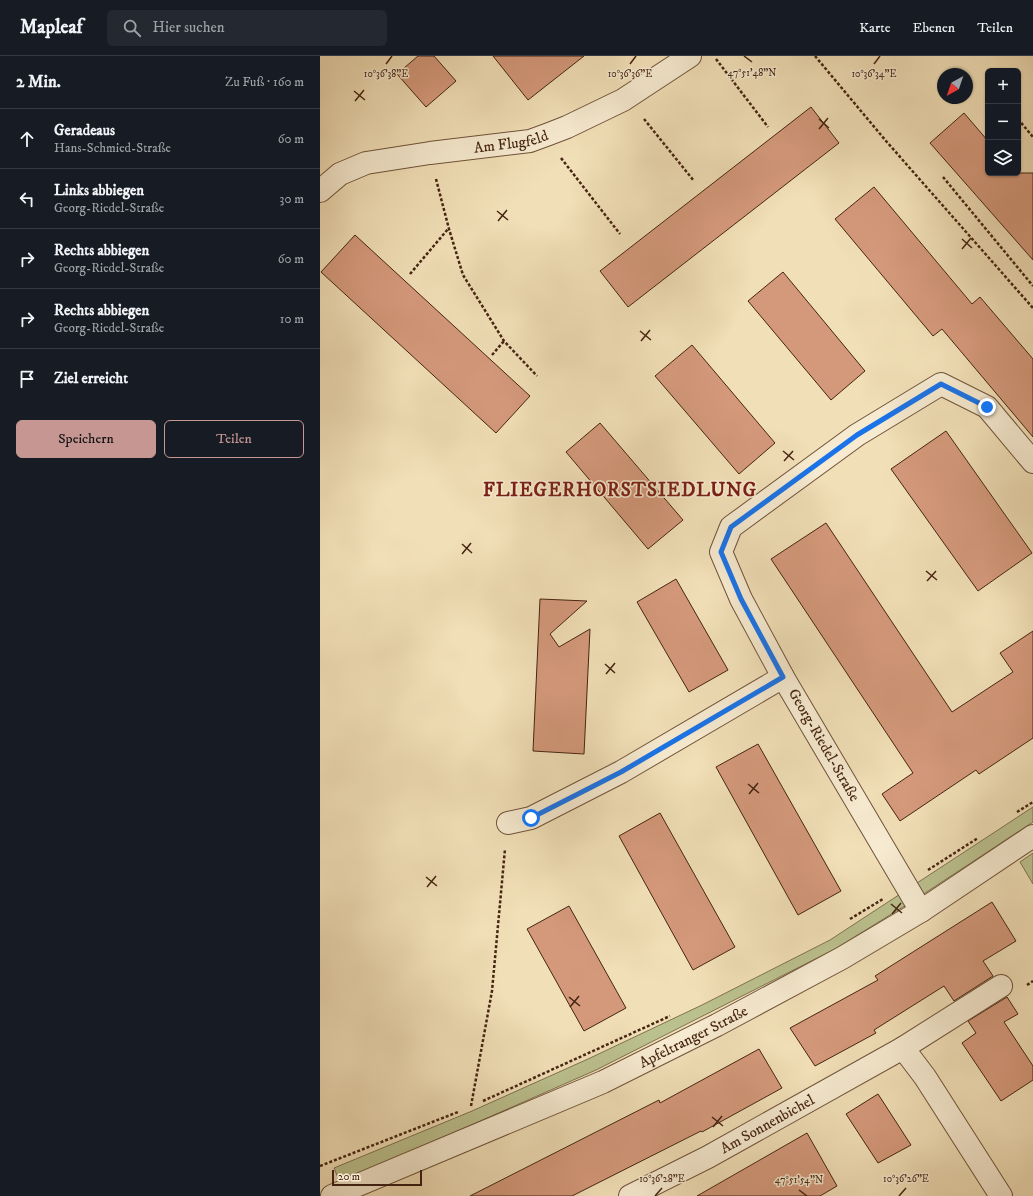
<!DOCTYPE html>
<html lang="de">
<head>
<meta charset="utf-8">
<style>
  :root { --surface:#171b24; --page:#242831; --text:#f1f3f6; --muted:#9ea1a6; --line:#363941; --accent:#c59692 }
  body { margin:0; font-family:"IM FELL DW Pica",serif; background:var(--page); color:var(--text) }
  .controls { position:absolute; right:12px; top:12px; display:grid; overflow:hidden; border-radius:6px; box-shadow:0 1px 3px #0004 }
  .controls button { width:36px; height:36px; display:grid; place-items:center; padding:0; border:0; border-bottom:1px solid var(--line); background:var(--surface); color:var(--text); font:20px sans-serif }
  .compass { position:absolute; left:617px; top:12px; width:36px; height:36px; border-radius:50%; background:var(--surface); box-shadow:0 1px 3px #0004; rotate:220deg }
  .scale { position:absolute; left:12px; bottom:10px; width:90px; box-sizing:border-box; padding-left:4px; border:2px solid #452411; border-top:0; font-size:11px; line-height:14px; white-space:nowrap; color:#452411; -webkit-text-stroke:3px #f6ead0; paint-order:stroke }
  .stop { position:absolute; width:12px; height:12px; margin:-9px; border:3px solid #1a73e8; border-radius:50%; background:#fff }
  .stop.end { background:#1a73e8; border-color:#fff; box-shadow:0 1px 4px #0008 }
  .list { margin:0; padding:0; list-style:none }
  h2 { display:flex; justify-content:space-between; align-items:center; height:52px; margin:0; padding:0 16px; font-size:17px }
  h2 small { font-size:13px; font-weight:400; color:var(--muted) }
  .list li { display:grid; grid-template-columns:26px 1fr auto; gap:12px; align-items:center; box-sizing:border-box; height:60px; padding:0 16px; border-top:1px solid var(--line) }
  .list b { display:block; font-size:15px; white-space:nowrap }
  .list p { margin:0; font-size:13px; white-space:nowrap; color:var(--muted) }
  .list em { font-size:13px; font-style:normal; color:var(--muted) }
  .actions { display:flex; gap:8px; padding:12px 16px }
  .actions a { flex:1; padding:9px 0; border:1px solid var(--accent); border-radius:6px; text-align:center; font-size:14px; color:var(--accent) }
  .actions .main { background:var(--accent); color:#111 }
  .icon { flex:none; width:22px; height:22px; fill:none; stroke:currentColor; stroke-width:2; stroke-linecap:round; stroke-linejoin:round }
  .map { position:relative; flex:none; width:713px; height:1140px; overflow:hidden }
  header { display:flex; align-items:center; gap:24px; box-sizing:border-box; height:56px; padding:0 20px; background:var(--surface); border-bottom:1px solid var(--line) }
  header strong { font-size:19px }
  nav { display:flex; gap:22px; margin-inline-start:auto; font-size:14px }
  .search { width:280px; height:36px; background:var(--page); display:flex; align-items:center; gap:10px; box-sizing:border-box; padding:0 14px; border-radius:6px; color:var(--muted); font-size:15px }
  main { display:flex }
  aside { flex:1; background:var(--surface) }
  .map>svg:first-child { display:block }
  .green { fill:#bbc18e; stroke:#807250 }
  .building { fill:#d4997b; stroke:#452411 }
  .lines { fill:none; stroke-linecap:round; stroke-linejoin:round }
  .minor-casing { stroke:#70533a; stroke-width:24 }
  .path { stroke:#452411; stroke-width:2.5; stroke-dasharray:3 2; stroke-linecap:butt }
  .minor { stroke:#f6ead0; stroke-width:22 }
  .route { stroke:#1a73e8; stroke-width:5 }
  .ticks { fill:none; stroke:#452411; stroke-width:1.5 }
  .labels { text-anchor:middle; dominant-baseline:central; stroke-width:3; stroke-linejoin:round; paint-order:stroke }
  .street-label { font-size:15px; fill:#452411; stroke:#f6ead0 }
  .district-label { font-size:19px; font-weight:bold; letter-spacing:1px; fill:#7a1f14; stroke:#f6ead0 }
  .ticks-label { font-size:10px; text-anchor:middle; fill:#452411; stroke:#f6ead0; stroke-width:3; stroke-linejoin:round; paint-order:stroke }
</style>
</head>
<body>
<header>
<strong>Mapleaf</strong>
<div class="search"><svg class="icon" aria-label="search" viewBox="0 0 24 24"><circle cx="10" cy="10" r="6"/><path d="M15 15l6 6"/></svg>Hier suchen</div>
<nav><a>Karte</a><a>Ebenen</a><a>Teilen</a></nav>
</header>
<main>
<aside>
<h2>2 Min.<small>Zu Fuß · 160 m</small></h2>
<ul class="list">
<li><svg class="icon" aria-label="ahead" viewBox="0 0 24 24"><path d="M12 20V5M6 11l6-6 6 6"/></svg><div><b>Geradeaus</b><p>Hans-Schmied-Straße</p></div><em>60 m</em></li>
<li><svg class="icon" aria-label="left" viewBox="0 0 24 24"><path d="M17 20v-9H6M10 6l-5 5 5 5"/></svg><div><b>Links abbiegen</b><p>Georg-Riedel-Straße</p></div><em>30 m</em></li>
<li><svg class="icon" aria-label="right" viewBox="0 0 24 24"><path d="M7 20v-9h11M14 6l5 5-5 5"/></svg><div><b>Rechts abbiegen</b><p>Georg-Riedel-Straße</p></div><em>60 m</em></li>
<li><svg class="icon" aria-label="right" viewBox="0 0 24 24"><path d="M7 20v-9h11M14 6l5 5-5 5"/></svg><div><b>Rechts abbiegen</b><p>Georg-Riedel-Straße</p></div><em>10 m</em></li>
<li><svg class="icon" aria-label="arrive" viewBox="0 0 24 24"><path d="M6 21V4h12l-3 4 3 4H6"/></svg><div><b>Ziel erreicht</b></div></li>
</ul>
<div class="actions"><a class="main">Speichern</a><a>Teilen</a></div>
</aside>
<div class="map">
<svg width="713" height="1140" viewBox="0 0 713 1140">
  <rect width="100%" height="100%" fill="#f1dfb7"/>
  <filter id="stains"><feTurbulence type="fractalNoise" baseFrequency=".005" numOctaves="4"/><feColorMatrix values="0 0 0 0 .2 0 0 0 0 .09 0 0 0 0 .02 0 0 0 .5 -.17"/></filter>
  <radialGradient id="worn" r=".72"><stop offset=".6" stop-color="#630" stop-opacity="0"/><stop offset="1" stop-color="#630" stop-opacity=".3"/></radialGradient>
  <g class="green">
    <polygon points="713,751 713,766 599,841 515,893 276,1014 20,1127 14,1112 152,1055 268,1003 382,949 510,884"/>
    <polygon points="713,797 713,828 700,806"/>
  </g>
  <g class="building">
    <polygon points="98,0 114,0 136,25 106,51 77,18"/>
    <polygon points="173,0 264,0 208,44"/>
    <polygon points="491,51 519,87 308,251 280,215"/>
    <polygon points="644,57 668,85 668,117 713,117 713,204 610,87"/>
    <polygon points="554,131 652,248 660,241 713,303 713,381 622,273 613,280 515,163"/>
    <polygon points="35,179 210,340 176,377 1,216"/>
    <polygon points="463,216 545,315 511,344 428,245"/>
    <polygon points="372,289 455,387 419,418 335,320"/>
    <polygon points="280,367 363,464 328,493 246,396"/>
    <polygon points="626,375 712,497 658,535 571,413"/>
    <polygon points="506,467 632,656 693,616 680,597 713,575 713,682 659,718 656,714 580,765 562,738 593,717 451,503"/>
    <polygon points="356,523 408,614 369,636 317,546"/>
    <polygon points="220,543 267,545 230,578 239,591 270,573 264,698 213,695"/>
    <polygon points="438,688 521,835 478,859 396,711"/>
    <polygon points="340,757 415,891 373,914 299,780"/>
    <polygon points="672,846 696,885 663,905 673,920 634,945 624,930 554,974 556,977 495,1010 470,972 558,924 555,920"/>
    <polygon points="249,850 306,952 264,975 207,873"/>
    <polygon points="687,941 698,958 684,966 713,1010 713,1024 681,1045 642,987 656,977 648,965"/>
    <polygon points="439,993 462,1032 382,1076 381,1075 252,1140 150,1140 339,1044 340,1047"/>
    <polygon points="558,1038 591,1089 558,1107 526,1058"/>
    <polygon points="487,1077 517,1130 500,1140 377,1140"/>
  </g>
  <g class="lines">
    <defs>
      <g id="minor">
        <path id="s1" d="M0,135L20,118L46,107L110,97L210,85L229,78L247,71L303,44L370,0"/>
        <polyline points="188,767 211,762 301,716 463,621"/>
        <polyline points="601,855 463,621 421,543 401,496 411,471 537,379 621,328 667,351 713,406"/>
        <polyline points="583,992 681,930"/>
        <path id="s2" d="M12,1140L283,1026L397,969L522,902L601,855L713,780"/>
        <path id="s3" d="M310,1140L388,1101L583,992L605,1021L681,1140"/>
      </g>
    </defs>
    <use href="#minor" class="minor-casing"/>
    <g class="path">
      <polyline points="495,0 566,85 713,252"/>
      <polyline points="396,3 448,71"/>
      <polyline points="324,63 374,125"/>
      <polyline points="698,63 713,81"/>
      <polyline points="241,102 300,178"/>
      <polyline points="623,121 713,230"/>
      <polyline points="116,123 129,173 143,219 184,285 217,320"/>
      <polyline points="90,218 128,173"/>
      <polyline points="172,299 184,285"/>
      <polyline points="697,756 713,746"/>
      <polyline points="608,814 658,782"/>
      <polyline points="530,863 563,843"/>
      <polyline points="707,929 713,925"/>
      <polyline points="163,1045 350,960"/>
      <polyline points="151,1050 172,935 185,793"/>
      <polyline points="0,1110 138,1056"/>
    </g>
    <use href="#minor" class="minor"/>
  </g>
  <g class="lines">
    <polyline class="route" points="211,762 301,716 463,621 421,543 401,496 411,471 537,379 621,328 667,351"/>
  </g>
  <path class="ticks" d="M424,0L432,6M66,8L72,0M310,8L316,0M554,8L560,0M34,35L45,44M35,45L44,34M499,63L509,72M499,73L508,62M177,155L188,164M178,165L187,154M642,183L652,192M642,193L651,182M320,275L331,284M321,285L330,274M463,395L474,404M464,405L473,395M142,488L152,497M142,498L151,487M606,515L617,524M607,525L616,515M285,608L295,617M286,618L295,607M428,728L439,737M429,738L438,727M106,821L117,830M107,831L116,820M571,848L582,857M572,858L581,847M249,941L260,950M250,951L259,940M392,1061L403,1070M393,1071L402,1060M479,1134L487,1140M335,1140L342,1132M579,1140L586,1132"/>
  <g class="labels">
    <g class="street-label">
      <text stroke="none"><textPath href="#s1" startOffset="201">Am Flugfeld</textPath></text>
      <text transform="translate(504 689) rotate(60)">Georg-Riedel-Straße</text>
      <text stroke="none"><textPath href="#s2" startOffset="395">Apfeltranger Straße</textPath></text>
      <text stroke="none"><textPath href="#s3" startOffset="155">Am Sonnenbichel</textPath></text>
    </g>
    <g class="district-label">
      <text x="300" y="434">FLIEGERHORSTSIEDLUNG</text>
    </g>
  </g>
  <g class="ticks-label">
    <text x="432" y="20">47°51'48"N</text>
    <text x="66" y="21">10°36'38"E</text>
    <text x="310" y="21">10°36'36"E</text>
    <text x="554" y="21">10°36'34"E</text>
    <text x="342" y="1126">10°36'28"E</text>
    <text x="586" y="1126">10°36'26"E</text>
    <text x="479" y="1127">47°51'54"N</text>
  </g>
  <rect width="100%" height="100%" filter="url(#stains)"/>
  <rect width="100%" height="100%" fill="url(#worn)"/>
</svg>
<div class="controls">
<button>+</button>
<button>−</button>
<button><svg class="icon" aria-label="layers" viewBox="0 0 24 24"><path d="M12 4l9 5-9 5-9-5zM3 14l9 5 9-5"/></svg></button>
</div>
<svg class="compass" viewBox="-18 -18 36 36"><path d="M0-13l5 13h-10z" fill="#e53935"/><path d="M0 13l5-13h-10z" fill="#9ea1a6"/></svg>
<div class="scale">20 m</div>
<div class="stop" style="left:211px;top:762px"></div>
<div class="stop end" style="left:667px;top:351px"></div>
</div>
</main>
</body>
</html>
